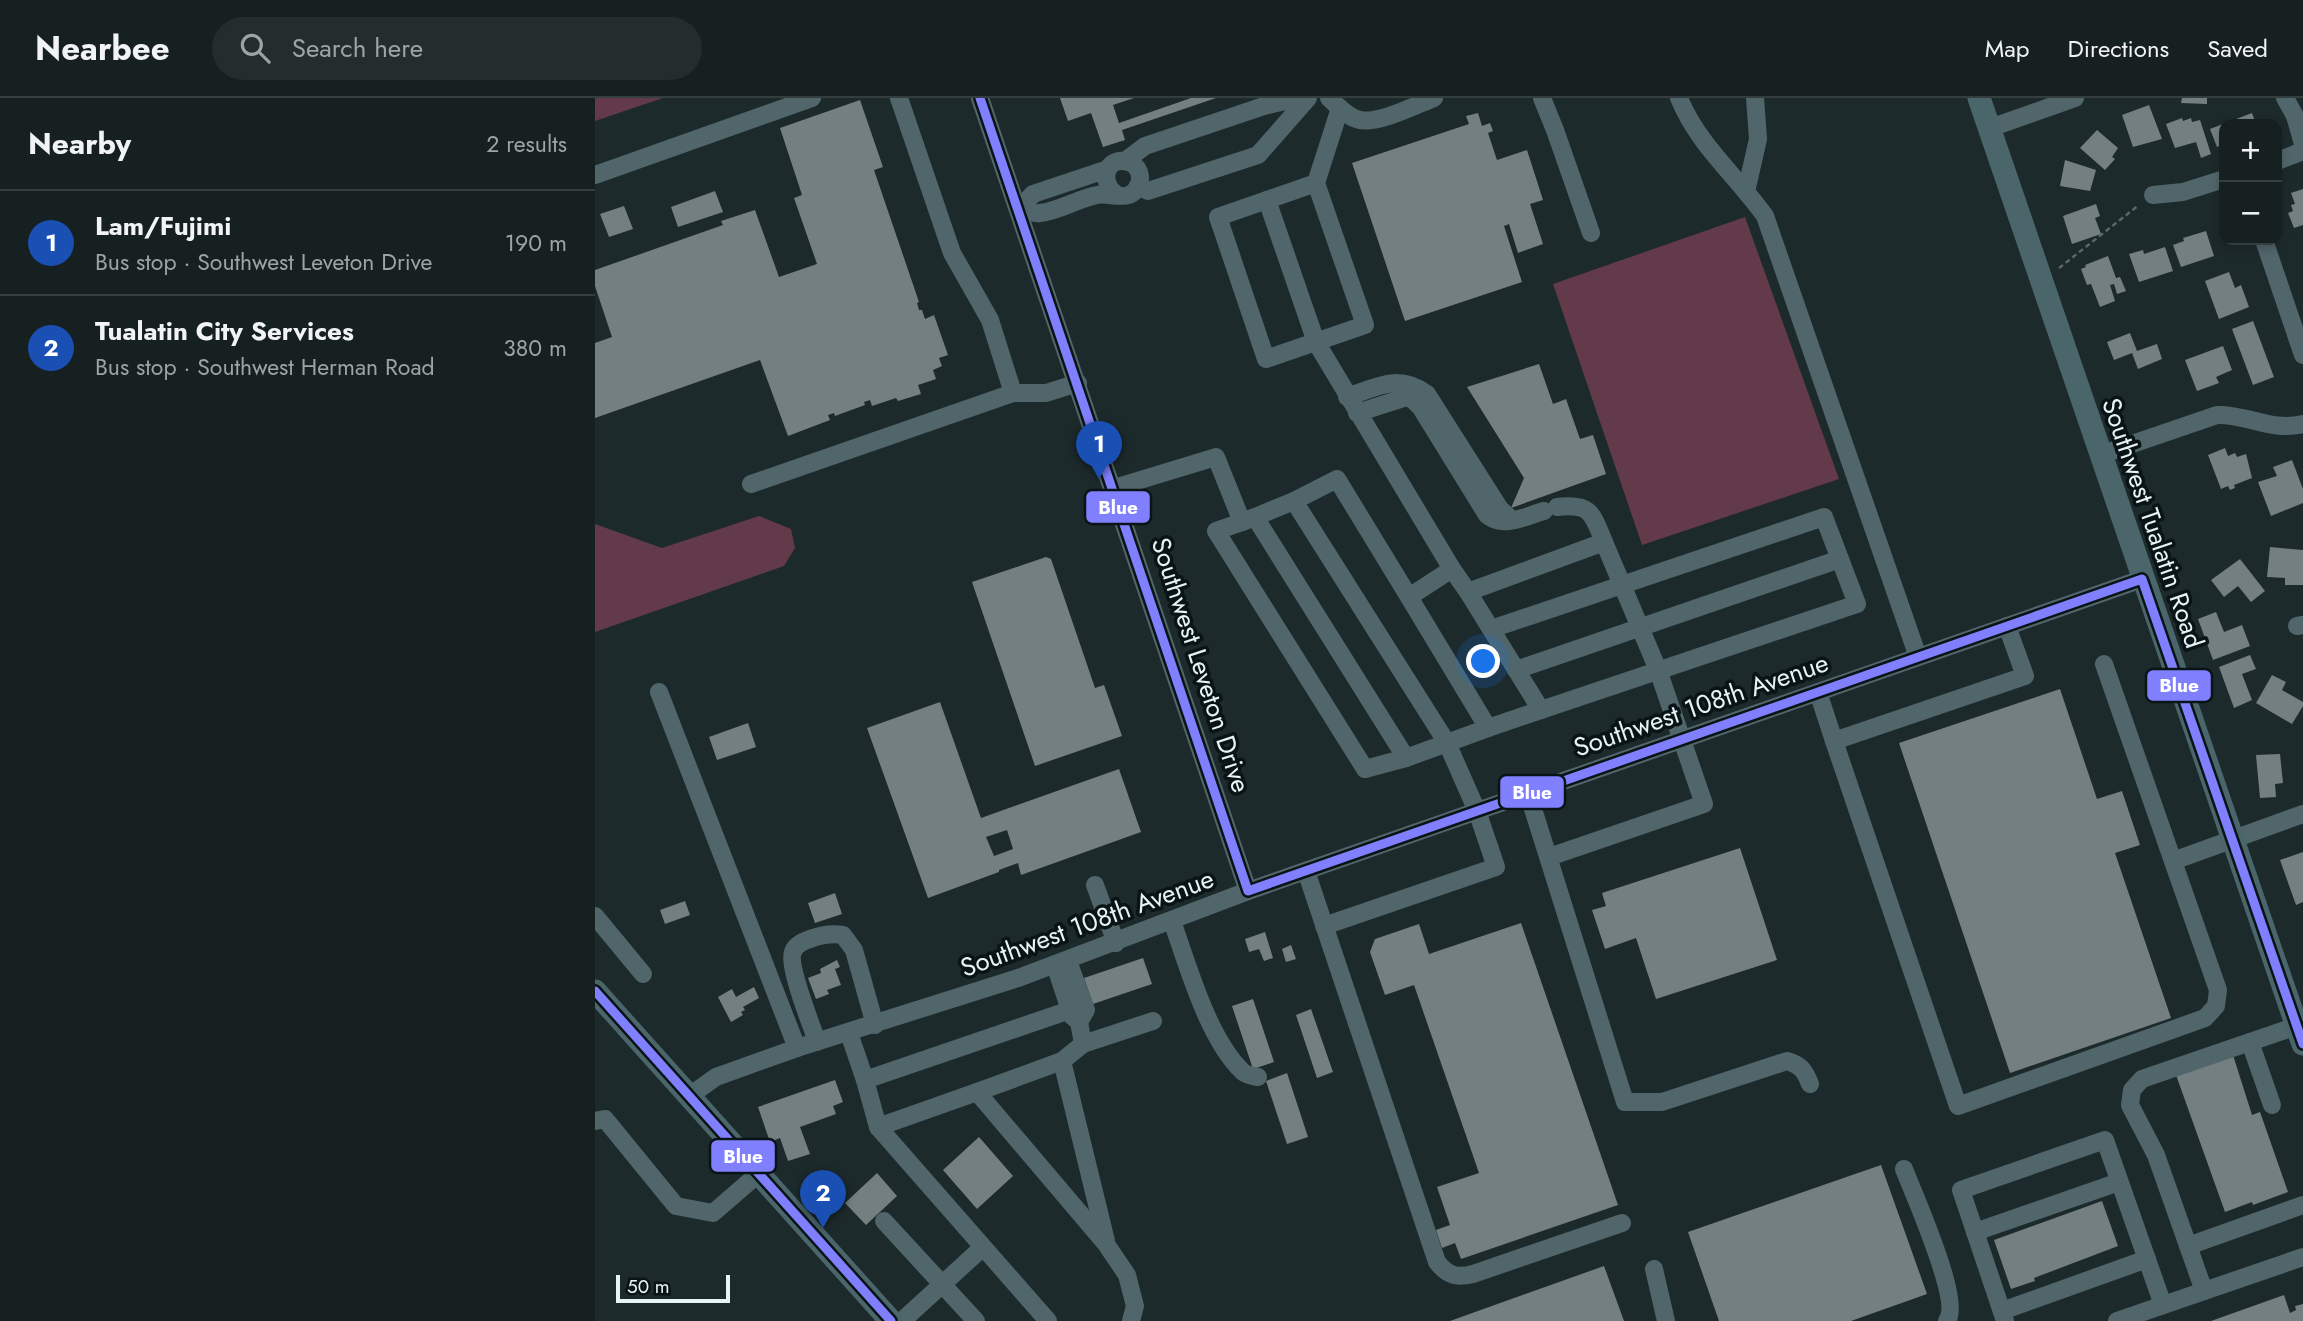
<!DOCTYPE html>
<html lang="en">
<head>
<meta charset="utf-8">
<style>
  :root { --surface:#162021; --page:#232d2e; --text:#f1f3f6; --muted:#9ea3a5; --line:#353e3f; --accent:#a0adb0 }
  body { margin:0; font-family:Jost,sans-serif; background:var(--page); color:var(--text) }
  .controls { position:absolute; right:21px; top:21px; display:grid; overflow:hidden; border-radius:14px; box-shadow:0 4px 10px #0003 }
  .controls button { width:63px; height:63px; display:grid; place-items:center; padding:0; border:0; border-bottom:2px solid var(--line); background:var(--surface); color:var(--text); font:35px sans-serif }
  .scale { position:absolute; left:21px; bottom:18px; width:114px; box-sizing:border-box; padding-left:7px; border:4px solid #e6f4f7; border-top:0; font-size:19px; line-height:24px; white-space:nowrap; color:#e6f4f7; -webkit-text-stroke:5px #0a1416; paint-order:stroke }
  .you { position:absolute; left:889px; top:564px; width:24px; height:24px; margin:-18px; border:5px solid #fff; border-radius:50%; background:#1a73e8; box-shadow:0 0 0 10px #1a73e833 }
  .badge { display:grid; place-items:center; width:46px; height:46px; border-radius:50%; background:var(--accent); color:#fff; font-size:23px; font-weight:700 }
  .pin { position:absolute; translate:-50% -58px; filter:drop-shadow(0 2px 4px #0008) }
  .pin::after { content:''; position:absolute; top:37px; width:24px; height:21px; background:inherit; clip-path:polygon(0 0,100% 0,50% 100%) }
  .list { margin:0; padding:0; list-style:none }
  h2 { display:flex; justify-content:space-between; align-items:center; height:91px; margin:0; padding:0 28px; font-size:30px }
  h2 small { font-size:23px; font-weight:400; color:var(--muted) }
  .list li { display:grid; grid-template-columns:46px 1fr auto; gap:21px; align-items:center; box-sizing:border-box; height:105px; padding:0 28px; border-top:2px solid var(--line) }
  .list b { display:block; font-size:26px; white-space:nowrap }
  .list p { margin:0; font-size:23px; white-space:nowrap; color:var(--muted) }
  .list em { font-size:23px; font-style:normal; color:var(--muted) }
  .icon { flex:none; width:38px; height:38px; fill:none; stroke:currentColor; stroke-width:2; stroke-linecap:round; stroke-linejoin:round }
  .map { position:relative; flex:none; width:1708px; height:1223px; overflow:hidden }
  header { display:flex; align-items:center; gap:42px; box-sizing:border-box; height:98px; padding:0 35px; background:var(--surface); border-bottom:2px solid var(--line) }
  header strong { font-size:33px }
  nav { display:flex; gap:38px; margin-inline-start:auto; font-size:24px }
  .search { width:490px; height:63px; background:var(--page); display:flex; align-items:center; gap:18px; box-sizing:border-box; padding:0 24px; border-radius:38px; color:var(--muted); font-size:26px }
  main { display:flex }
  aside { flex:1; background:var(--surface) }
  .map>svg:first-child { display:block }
  .green { fill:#633a49 }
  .building { fill:#747f81; fill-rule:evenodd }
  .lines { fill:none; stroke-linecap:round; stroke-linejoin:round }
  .path { stroke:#58676a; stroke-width:2.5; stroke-dasharray:5 3.5; stroke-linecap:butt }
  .minor { stroke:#51666b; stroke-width:18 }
  .major { stroke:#4a666a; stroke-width:23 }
  .bus-1-casing { stroke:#0a1416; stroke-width:14 }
  .bus-1 { stroke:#8080ff; stroke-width:9 }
  .labels { text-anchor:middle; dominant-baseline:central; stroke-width:7; stroke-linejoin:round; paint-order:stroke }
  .street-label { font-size:26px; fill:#e6f4f7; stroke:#0a1416 }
  .line-badge { stroke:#0a1416; stroke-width:2.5 }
  .badge-label { font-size:19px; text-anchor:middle; font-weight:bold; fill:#fff }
</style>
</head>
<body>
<header>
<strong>Nearbee</strong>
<div class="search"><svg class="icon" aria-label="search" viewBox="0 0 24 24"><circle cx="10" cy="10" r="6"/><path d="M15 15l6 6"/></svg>Search here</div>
<nav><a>Map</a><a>Directions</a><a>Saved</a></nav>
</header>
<main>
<aside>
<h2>Nearby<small>2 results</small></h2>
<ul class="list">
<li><span class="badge" style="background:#1a4fb4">1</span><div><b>Lam/Fujimi</b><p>Bus stop · Southwest Leveton Drive</p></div><em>190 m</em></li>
<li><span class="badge" style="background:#1a4fb4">2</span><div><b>Tualatin City Services</b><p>Bus stop · Southwest Herman Road</p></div><em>380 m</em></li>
</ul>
</aside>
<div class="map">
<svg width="1708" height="1223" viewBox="0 0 1708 1223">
  <rect width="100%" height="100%" fill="#1d2a2c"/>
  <g class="green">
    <polygon points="0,0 68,0 0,23"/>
    <polygon points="1150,119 1244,381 1047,447 958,186"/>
    <polygon points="164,418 196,431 200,450 189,468 0,534 0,426 67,450"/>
  </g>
  <g class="building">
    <polygon points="465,0 539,0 518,7 524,25 596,0 621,0 527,32 530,42 508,49 496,15 473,23"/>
    <polygon points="1587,0 1612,0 1612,6 1586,5"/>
    <polygon points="265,2 288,69 279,72 324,204 322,205 324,212 327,212 330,221 339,217 353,257 344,260 347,268 338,272 341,281 323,287 326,296 303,303 301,300 277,308 275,302 269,304 270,307 240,318 239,315 233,317 235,322 193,338 165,262 0,320 0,245 17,239 0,188 0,172 128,127 126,123 160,112 184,179 222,166 199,100 207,97 185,30"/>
    <polygon points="1554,7 1567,41 1538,49 1527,17"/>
    <polygon points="883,15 887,28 895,25 898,33 893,35 902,62 932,52 948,102 935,106 948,146 923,155 914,126 909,128 927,184 810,223 757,65 874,26 871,18"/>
    <polygon points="1657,15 1661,26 1629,26 1629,46 1622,49 1615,31"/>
    <polygon points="1587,20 1588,23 1596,20 1597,24 1605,22 1616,56 1606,60 1601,44 1580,50 1571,26"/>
    <polygon points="1502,32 1523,50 1517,59 1520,61 1510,72 1485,50"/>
    <polygon points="1470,62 1501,72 1495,93 1465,88"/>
    <polygon points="1708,91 1708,127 1699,130 1693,115 1698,113 1696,107 1700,106 1696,95"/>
    <polygon points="120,93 128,114 83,129 76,109"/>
    <polygon points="1501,106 1505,118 1500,120 1506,136 1477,146 1468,118"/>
    <polygon points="29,108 38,131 14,139 5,116"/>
    <polygon points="1611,133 1619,158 1586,169 1578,147 1589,143 1588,140"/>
    <polygon points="1570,149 1578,173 1544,184 1534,156 1548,152 1549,156"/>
    <polygon points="1513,158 1521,180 1525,179 1531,193 1522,196 1519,186 1515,187 1520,203 1505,209 1496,186 1492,187 1486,171 1491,169 1490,167"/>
    <polygon points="1634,174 1640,190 1646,187 1654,209 1624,221 1610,183"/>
    <polygon points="1658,223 1679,279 1658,287 1637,231"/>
    <polygon points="1535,235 1542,253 1562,246 1567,261 1543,271 1537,255 1519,262 1512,244"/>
    <polygon points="1628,248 1637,272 1621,279 1624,285 1602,293 1590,262"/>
    <polygon points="944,266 958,306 971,301 985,341 998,337 1011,376 916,410 929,380 872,289"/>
    <polygon points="1630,350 1633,358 1640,355 1642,359 1651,356 1657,380 1639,387 1640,390 1635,392 1633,388 1626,391 1613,357"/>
    <polygon points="1697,362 1708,391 1708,405 1676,418 1663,384 1682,378 1678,369"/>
    <polygon points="1675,449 1708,452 1708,487 1690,487 1690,480 1672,479"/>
    <polygon points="451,459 456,461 500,590 509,587 527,638 440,668 377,484"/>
    <polygon points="1645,461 1670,493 1656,504 1643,488 1629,499 1616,482"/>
    <polygon points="1621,514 1629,534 1647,527 1655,548 1618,562 1603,521"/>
    <polygon points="1655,557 1661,571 1647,576 1657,602 1639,610 1624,569"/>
    <polygon points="1677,577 1691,584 1687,592 1708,604 1708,608 1697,626 1661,605"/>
    <polygon points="1465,591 1502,701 1527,693 1545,747 1520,755 1576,920 1415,975 1304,645"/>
    <path d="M345,604L386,720L524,671L546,734L426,777L423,765L404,772V774L333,800L272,630ZM412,732L418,751L399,758L391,739Z"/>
    <polygon points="153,625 161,649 122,662 114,639"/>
    <polygon points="1685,656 1688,685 1680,686 1681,699 1665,700 1661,657"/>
    <polygon points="1145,750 1182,862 1061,901 1041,840 1010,851 997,812 1011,808 1007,795"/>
    <polygon points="1708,754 1708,804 1701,807 1685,762"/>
    <polygon points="240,795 247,816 220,825 213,805"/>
    <polygon points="90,803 95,817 70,826 65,812"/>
    <polygon points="926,825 1023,1107 866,1161 860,1145 847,1150 841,1132 855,1127 842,1089 884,1075 819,887 790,897 775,854 780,841 824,826 834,856"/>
    <polygon points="670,834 678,860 669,863 664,851 654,854 650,841"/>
    <polygon points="696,847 701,861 691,864 687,851"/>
    <polygon points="548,860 557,886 498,906 489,880"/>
    <polygon points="242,862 245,869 240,871 246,887 232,892 234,896 221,901 213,880 226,875 225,871"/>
    <polygon points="159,889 164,900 148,909 150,912 146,914 148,917 136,924 123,899 137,891 141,899"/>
    <polygon points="658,901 679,964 658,971 637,908"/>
    <polygon points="716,911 738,974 722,980 701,917"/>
    <polygon points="1638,957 1657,1017 1665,1014 1693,1094 1658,1107 1657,1104 1630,1114 1581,977"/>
    <polygon points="692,975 713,1039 692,1046 671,983"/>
    <polygon points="240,982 248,1004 238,1008 241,1016 205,1029 215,1056 193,1063 185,1040 175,1044 163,1009"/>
    <polygon points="384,1039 418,1078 382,1111 348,1072"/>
    <polygon points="1286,1067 1332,1196 1256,1223 1124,1223 1093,1134"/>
    <polygon points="282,1075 302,1098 271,1127 250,1105"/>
    <polygon points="1507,1103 1523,1148 1439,1180 1440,1183 1416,1191 1399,1142"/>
    <polygon points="1009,1168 1029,1223 855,1223"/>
    <polygon points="1689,1197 1695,1215 1701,1212 1700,1208 1708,1206 1708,1223 1616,1223"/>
  </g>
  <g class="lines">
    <polyline class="path" points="1464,170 1544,107"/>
    <g class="minor">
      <polyline points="304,0 357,155 395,222 418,295 451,295 483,285"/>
      <polyline points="385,0 653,793"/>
      <path d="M734,0C743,8 753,20 765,22C784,26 821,7 839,0"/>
      <polyline points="947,0 960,32 996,135"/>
      <path d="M1084,0C1103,47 1141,77 1170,118L1323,559"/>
      <polyline points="1690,0 1700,18 1708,46"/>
      <polyline points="1395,30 1480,0"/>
      <polyline points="530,63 550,48 669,8 703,0"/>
      <polyline points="1682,63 1708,53"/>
      <path d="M513,71L438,96L424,111C430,113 438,116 445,115C464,113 482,101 502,97C512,95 524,100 534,97C543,93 547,83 544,74C542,69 538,65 533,64C511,57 503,85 522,97"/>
      <polyline points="0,77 217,0"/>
      <polyline points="721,85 623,119 671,261 770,227 721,85 745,10"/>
      <polyline points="543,88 553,93 663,57 713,0"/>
      <polyline points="1151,94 1163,41 1160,0"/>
      <polyline points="1558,97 1588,94 1629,81"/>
      <path d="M672,102L721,244L857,471L873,494L1009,444C997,415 996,405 962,409"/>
      <polyline points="1669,142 1708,257"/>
      <path d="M752,299C782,289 803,275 832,296L905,411L917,422"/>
      <path d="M762,315L812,299L818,302L826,310L892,417C908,431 931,418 949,413"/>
      <path d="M1505,357L1622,317C1652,316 1677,334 1708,326"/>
      <polyline points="156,386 418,295"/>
      <polyline points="519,390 621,359 647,424 621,433 770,671 811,660"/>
      <polyline points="699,403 852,645 882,713 901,769 729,828"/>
      <polyline points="660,419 699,403 742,381 814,499"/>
      <polyline points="647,424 660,419 811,660 893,630 814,499 857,471"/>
      <polyline points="873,494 946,612 893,630"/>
      <polyline points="1702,528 1708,527"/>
      <polyline points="896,531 1229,419 1262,506 946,612"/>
      <polyline points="921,572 1245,461"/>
      <polyline points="64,594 202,950"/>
      <polyline points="1223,594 1239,643 1430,578 1412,528"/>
      <polyline points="1239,643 1363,1008 1610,920 1621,908 1623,892 1509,566"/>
      <path d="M933,695L1030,1004H1067L1192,963C1206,967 1210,973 1215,986"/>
      <polyline points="954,759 1109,706 1063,572 1009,444"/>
      <polyline points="1578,763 1708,716"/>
      <path d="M711,773L842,1164C853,1178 862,1180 878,1176L1027,1125"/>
      <polyline points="500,787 521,845"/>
      <polyline points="0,818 48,876"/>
      <path d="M577,823C593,868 613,941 648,974C652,977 657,978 663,979"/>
      <polyline points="473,863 491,912 484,924"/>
      <polyline points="254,935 270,982"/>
      <path d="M222,944C217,928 192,867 198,854C200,847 209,843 215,841C226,837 236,835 248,837L259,852L280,927"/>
      <polyline points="1655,944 1677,1007"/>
      <polyline points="488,946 558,923"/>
      <polyline points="467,963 511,1143"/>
      <polyline points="382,994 467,963 488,946 484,924 477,918 460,867"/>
      <polyline points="93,999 121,979 202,950 423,880 653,793 1547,481"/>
      <polyline points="0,1023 10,1021 81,1108 118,1115 162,1077"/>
      <polyline points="283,1029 270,982 475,912"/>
      <path d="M1309,1071C1319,1097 1367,1203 1352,1223"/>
      <polyline points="289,1123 381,1223"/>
      <polyline points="1380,1134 1524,1084"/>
      <polyline points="1593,1148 1708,1107"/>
      <polyline points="1059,1171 1071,1223"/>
      <polyline points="1609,1193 1561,1057 1535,1007 1537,992 1547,981 1702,928"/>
      <polyline points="1407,1213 1552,1161"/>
      <polyline points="307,1223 387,1150"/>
      <polyline points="453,1223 283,1029 382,994 511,1146 532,1177 540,1208 536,1223"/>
      <polyline points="1410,1223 1366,1092 1510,1042 1568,1207"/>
      <polyline points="1522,1223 1708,1159"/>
    </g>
    <g class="major">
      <polyline points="1384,0 1708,946"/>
      <polyline points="0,893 296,1223"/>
    </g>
    <defs>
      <g id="bus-1">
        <polyline points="385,0 653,793 1547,481 1708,946"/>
        <polyline points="0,893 296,1223"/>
      </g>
    </defs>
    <use href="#bus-1" class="bus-1-casing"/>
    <use href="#bus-1" class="bus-1"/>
  </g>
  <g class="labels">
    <g class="street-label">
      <text transform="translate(1558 425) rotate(71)">Southwest Tualatin Road</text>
      <text transform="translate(606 567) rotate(72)">Southwest Leveton Drive</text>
      <text transform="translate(1106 607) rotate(-19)">Southwest 108th Avenue</text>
      <text transform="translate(492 825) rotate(-20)">Southwest 108th Avenue</text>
    </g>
  </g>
  <g class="line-badge">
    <rect x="490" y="392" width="66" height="34" rx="7" fill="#8080ff"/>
    <rect x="1551" y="571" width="66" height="33" rx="7" fill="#8080ff"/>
    <rect x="904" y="677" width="66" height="34" rx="7" fill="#8080ff"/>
    <rect x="115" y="1041" width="66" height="34" rx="7" fill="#8080ff"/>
  </g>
  <g class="badge-label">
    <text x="523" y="416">Blue</text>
    <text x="1584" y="594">Blue</text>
    <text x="937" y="701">Blue</text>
    <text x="148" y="1065">Blue</text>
  </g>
</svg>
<div class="controls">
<button>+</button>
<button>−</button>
</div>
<div class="scale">50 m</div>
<div class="you"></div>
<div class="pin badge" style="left:504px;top:381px;background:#1a4fb4">1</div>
<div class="pin badge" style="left:228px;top:1130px;background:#1a4fb4">2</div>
</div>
</main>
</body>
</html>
